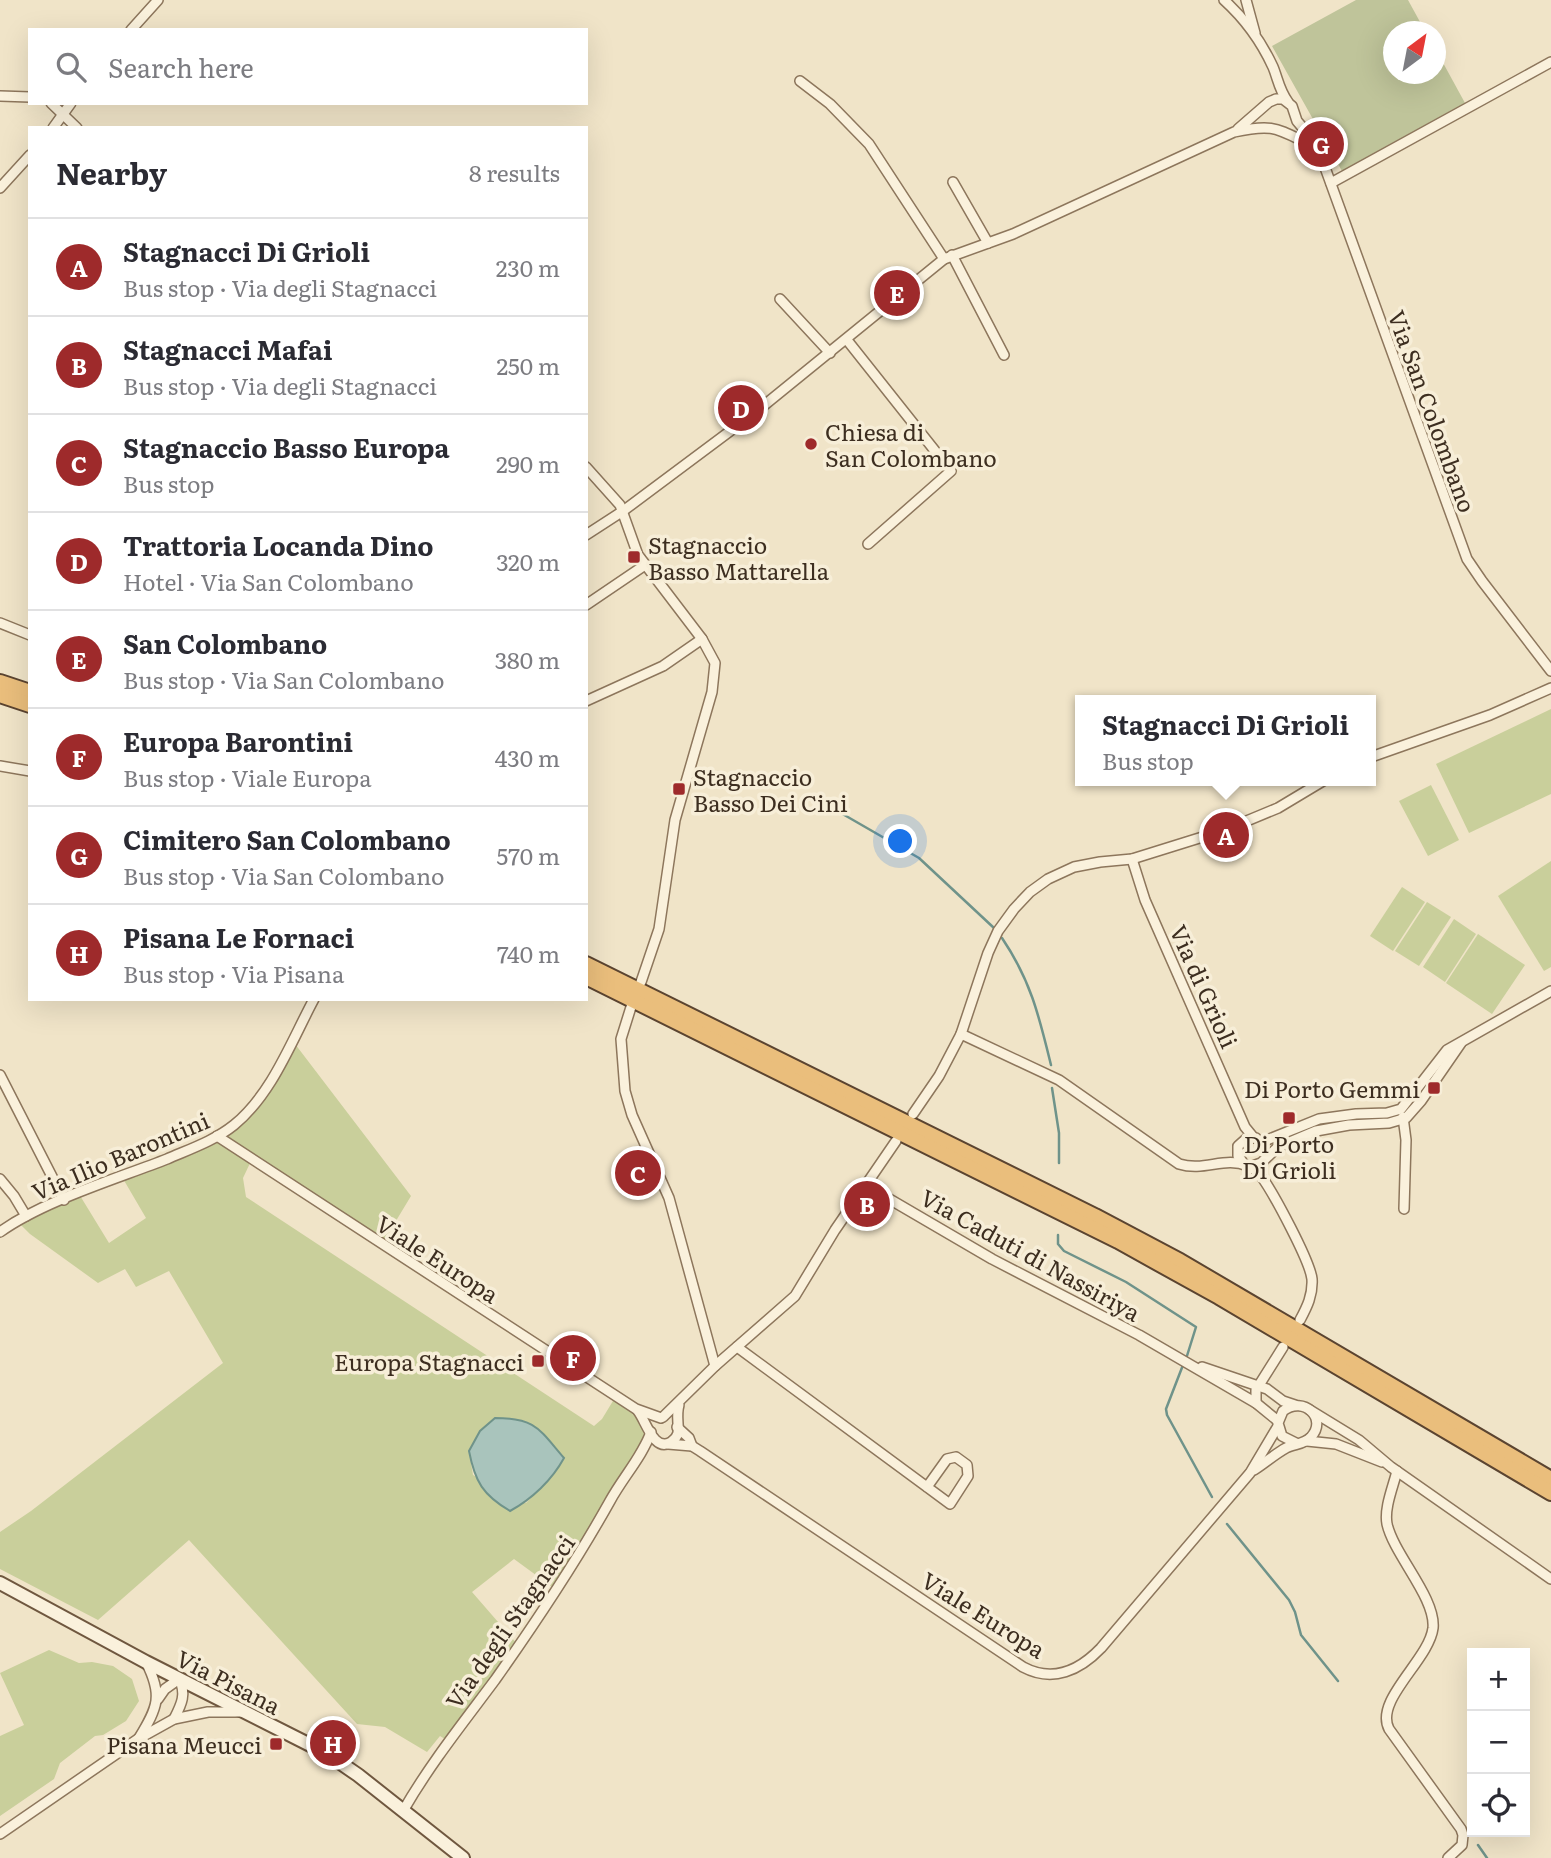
<!DOCTYPE html>
<html lang="en">
<head>
<meta charset="utf-8">
<style>
  :root { --surface:#fff; --page:#f7f7f7; --text:#2b2b33; --muted:#7c7c81; --line:#e1e1e2; --accent:#9e2a2b }
  body { margin:0; font-family:Literata,serif; background:var(--page); color:var(--text) }
  .controls { position:absolute; right:21px; bottom:21px; display:grid; overflow:hidden; border-radius:0px; box-shadow:0 7px 28px #0002 }
  .controls button { width:63px; height:63px; display:grid; place-items:center; padding:0; border:0; border-bottom:2px solid var(--line); background:var(--surface); color:var(--text); font:35px sans-serif }
  .compass { position:absolute; left:1383px; top:21px; width:63px; height:63px; border-radius:50%; background:var(--surface); box-shadow:0 7px 28px #0002; rotate:32deg }
  .you { position:absolute; left:901px; top:842px; width:24px; height:24px; margin:-18px; border:5px solid #fff; border-radius:50%; background:#1a73e8; box-shadow:0 0 0 10px #1a73e833 }
  .badge { display:grid; place-items:center; width:46px; height:46px; border-radius:50%; background:var(--accent); color:#fff; font-size:23px; font-weight:700 }
  .pin { position:absolute; translate:-50% -50%; border:4px solid #fff; box-shadow:0 2px 7px #0006 }
  .popup { position:absolute; left:1075px; top:695px; width:301px; height:91px; box-sizing:border-box; display:grid; place-content:center; border-radius:0px; background:var(--surface); filter:drop-shadow(0 2px 5px #0005); font-size:23px; white-space:nowrap; color:var(--muted) }
  .popup b { font-size:26px; color:var(--text) }
  .popup::after { content:''; position:absolute; left:50%; top:100%; margin-left:-14px; border:14px solid transparent; border-top-color:var(--surface) }
  .list { margin:0; padding:0; list-style:none }
  h2 { display:flex; justify-content:space-between; align-items:center; height:91px; margin:0; padding:0 28px; font-size:30px }
  h2 small { font-size:23px; font-weight:400; color:var(--muted) }
  .list li { display:grid; grid-template-columns:46px 1fr auto; gap:21px; align-items:center; box-sizing:border-box; height:98px; padding:0 28px; border-top:2px solid var(--line) }
  .list b { display:block; font-size:26px; white-space:nowrap }
  .list p { margin:0; font-size:23px; white-space:nowrap; color:var(--muted) }
  .list em { font-size:23px; font-style:normal; color:var(--muted) }
  .icon { flex:none; width:38px; height:38px; fill:none; stroke:currentColor; stroke-width:2; stroke-linecap:round; stroke-linejoin:round }
  .map { position:relative; flex:none; width:1551px; height:1858px; overflow:hidden }
  .search { position:absolute; background:var(--surface); box-shadow:0 7px 28px #0002; left:28px; top:28px; width:560px; height:77px; display:flex; align-items:center; gap:18px; box-sizing:border-box; padding:0 24px; border-radius:0px; color:var(--muted); font-size:26px }
  .panel { position:absolute; background:var(--surface); box-shadow:0 7px 28px #0002; left:28px; top:126px; width:560px; height:875px; border-radius:0px }
  .map>svg:first-child { display:block }
  .green { fill:#c9cf9b; fill-rule:evenodd }
  .cemetery { fill:#bfc49a }
  .water { fill:#a9c4bc; stroke:#6f938a; stroke-width:2 }
  .lines { fill:none; stroke-linecap:round; stroke-linejoin:round }
  .stream { stroke:#6f938a; stroke-width:2.5 }
  .minor-casing { stroke:#8d765c; stroke-width:12 }
  .secondary-casing { stroke:#6f573f; stroke-width:16 }
  .trunk-casing { stroke:#5b4430; stroke-width:18 }
  .minor { stroke:#faf1dc; stroke-width:9 }
  .secondary { stroke:#faf1dc; stroke-width:12 }
  .trunk { stroke:#eabe7c; stroke-width:14 }
  .poi-dot { fill:#9e2a2b; stroke:#f7eed8; stroke-width:2.5 }
  .labels { text-anchor:middle; dominant-baseline:central; stroke-width:7; stroke-linejoin:round; paint-order:stroke }
  .street-label { font-size:23px; fill:#3d2e20; stroke:#f7eed8 }
  .poi-label { font-size:23px; fill:#3d2e20; stroke:#f7eed8; text-anchor:start }
</style>
</head>
<body>
<div class="map">
<svg width="1551" height="1858" viewBox="0 0 1551 1858">
  <rect width="100%" height="100%" fill="#f0e4c8"/>
  <g class="green">
    <polygon points="1551,709 1551,794 1469,833 1436,764"/>
    <polygon points="1431,785 1459,840 1428,856 1399,801"/>
    <polygon points="1551,861 1551,967 1544,971 1498,896"/>
    <polygon points="1402,887 1425,902 1393,951 1370,936"/>
    <polygon points="1427,902 1451,917 1419,966 1395,951"/>
    <polygon points="1454,919 1476,934 1445,982 1423,967"/>
    <polygon points="1478,934 1525,965 1492,1014 1446,983"/>
    <path d="M292,1040L411,1196L382,1244L252,1159L243,1178L246,1197L594,1426L602,1419L616,1396L638,1411L651,1430L555,1589L514,1559L472,1592L518,1645L448,1741L440,1736L427,1752L385,1727L357,1724L189,1540L98,1620L0,1569V1532L31,1511L223,1363L169,1271L136,1287L125,1269L98,1283L30,1234L17,1221L79,1194L109,1243L146,1218L122,1177L201,1145L247,1112ZM480,1431L564,1458L557,1470L526,1503L473,1475L469,1451Z"/>
    <polygon points="49,1650 79,1663 92,1662 113,1666 132,1679 139,1701 126,1721 103,1735 95,1736 60,1763 54,1779 0,1816 0,1736 24,1725 0,1673"/>
  </g>
  <polygon class="cemetery" points="1356,0 1408,0 1425,31 1394,32 1394,74 1436,74 1436,50 1465,103 1342,171 1272,46"/>
  <path class="water" d="M495,1418C536,1418 539,1429 564,1458C552,1480 532,1499 510,1511C483,1495 475,1482 469,1451L480,1431Z"/>
  <g class="lines">
    <g class="stream">
      <polyline points="827,805 919,858 994,928"/>
      <path d="M1002,938C1031,981 1039,1016 1051,1065"/>
      <polyline points="1052,1088 1059,1133 1059,1163"/>
      <polyline points="1058,1235 1058,1244 1064,1251 1126,1282 1196,1327 1186,1359"/>
      <polyline points="1183,1365 1166,1409 1167,1415 1212,1497"/>
      <polyline points="1227,1524 1289,1600 1295,1612 1301,1635 1338,1681"/>
      <polyline points="1478,1845 1487,1858"/>
    </g>
    <defs>
      <g id="minor">
        <path d="M1224,0C1245,19 1261,41 1273,67C1278,79 1279,90 1288,102"/>
        <polyline points="1246,0 1255,33"/>
        <polyline points="131,30 158,0"/>
        <polyline points="800,81 830,104 869,144 944,259"/>
        <polyline points="0,96 30,97"/>
        <polyline points="51,103 77,128"/>
        <polyline points="53,128 71,103"/>
        <polyline points="1238,129 1269,102 1276,99 1283,99 1292,106 1297,121 1308,134 1323,162 1467,559 1482,581 1551,671"/>
        <polyline points="953,182 988,243"/>
        <polyline points="1331,183 1551,62"/>
        <polyline points="0,188 30,155"/>
        <polyline points="952,255 1004,355"/>
        <polyline points="780,299 830,353"/>
        <polyline points="847,340 951,471 868,544"/>
        <polyline points="586,467 620,505 638,555 702,639 715,663 712,692 675,820 659,929 641,982"/>
        <path d="M586,535L623,511L757,411L944,259L1013,234L1234,132C1275,123 1277,129 1313,146"/>
        <polyline points="586,605 645,565"/>
        <polyline points="0,623 30,635"/>
        <polyline points="586,701 663,666 702,639"/>
        <polyline points="1371,757 1490,715 1551,688"/>
        <polyline points="0,766 30,771"/>
        <polyline points="1132,859 1145,900 1245,1127 1254,1138"/>
        <polyline points="631,1007 621,1039 625,1091 632,1115 669,1198 715,1366"/>
        <path d="M961,1034L1059,1080L1179,1164C1205,1172 1224,1156 1248,1166C1252,1168 1258,1172 1261,1176C1273,1192 1310,1261 1312,1279C1313,1295 1307,1307 1300,1320"/>
        <polyline points="0,1075 64,1200"/>
        <polyline points="913,1114 939,1076 961,1034 988,953 998,931 1014,909 1030,892 1048,879 1074,867 1100,862 1132,859 1225,830 1278,808 1323,781"/>
        <polyline points="1403,1117 1406,1140 1404,1209"/>
        <polyline points="217,1136 636,1409 661,1418"/>
        <polyline points="1262,1142 1319,1119 1356,1114 1387,1113 1401,1109 1447,1050 1551,991"/>
        <polyline points="1244,1164 1238,1156 1238,1146 1247,1138 1256,1138"/>
        <polyline points="1250,1167 1261,1163 1278,1147 1316,1131 1349,1125 1389,1123 1406,1118 1421,1101 1461,1043"/>
        <polyline points="0,1179 14,1196 26,1216"/>
        <polyline points="867,1186 992,1259 1139,1335 1256,1403 1278,1421"/>
        <path d="M0,1232C43,1201 116,1179 167,1159C190,1149 214,1141 234,1125C272,1094 291,1042 314,999"/>
        <polyline points="737,1347 927,1487 950,1504 968,1476 967,1465 956,1457 947,1459 927,1487"/>
        <polyline points="1202,1367 1267,1389 1283,1401 1295,1405"/>
        <polyline points="1256,1403 1256,1390 1283,1347"/>
        <polyline points="1310,1410 1359,1440 1391,1467 1551,1579"/>
        <path d="M638,1411C646,1421 654,1453 671,1442C674,1440 677,1437 678,1433C679,1424 676,1415 679,1405"/>
        <polyline points="663,1417 715,1366 795,1296 835,1230 896,1141"/>
        <polyline points="677,1427 689,1438 692,1446"/>
        <polyline points="1307,1441 1336,1444 1382,1462"/>
        <path d="M668,1444L692,1446L700,1451L1023,1667C1053,1683 1080,1670 1101,1648L1250,1473L1278,1426"/>
        <path d="M1254,1470C1265,1463 1275,1454 1286,1448C1294,1444 1305,1444 1311,1437C1328,1419 1304,1395 1283,1411L1278,1423L1282,1436L1296,1443"/>
        <path d="M1397,1471C1393,1487 1384,1508 1387,1524C1394,1555 1436,1598 1433,1628C1429,1660 1374,1700 1389,1729L1461,1829L1463,1835L1462,1845L1448,1858"/>
        <path d="M158,1699L165,1689L179,1679C187,1694 181,1705 174,1719"/>
        <path d="M139,1738C158,1707 163,1695 146,1662"/>
        <path d="M403,1811C430,1764 463,1723 495,1680C536,1622 576,1562 610,1501C623,1477 642,1457 651,1432"/>
        <polyline points="0,1834 138,1739 174,1719 208,1712 242,1712"/>
      </g>
      <polyline id="secondary" points="0,1583 146,1662 326,1753 358,1775 463,1858"/>
      <g id="trunk">
        <polyline points="0,682 30,692"/>
        <polyline points="0,695 30,705"/>
        <polyline points="586,964 1095,1216 1180,1261 1551,1479"/>
        <polyline points="586,977 1118,1241 1219,1297 1551,1493"/>
      </g>
    </defs>
    <use href="#minor" class="minor-casing"/>
    <use href="#secondary" class="secondary-casing"/>
    <use href="#trunk" class="trunk-casing"/>
    <use href="#minor" class="minor"/>
    <use href="#secondary" class="secondary"/>
    <use href="#trunk" class="trunk"/>
  </g>
  <g class="poi-dot">
    <circle cx="811" cy="444" r="7"/>
    <rect x="627" y="550" width="14" height="14" rx="3.5"/>
    <rect x="672" y="782" width="14" height="14" rx="3.5"/>
    <rect x="1427" y="1081" width="14" height="14" rx="3.5"/>
    <rect x="1282" y="1111" width="14" height="14" rx="3.5"/>
    <rect x="531" y="1354" width="14" height="14" rx="3.5"/>
    <rect x="269" y="1737" width="14" height="14" rx="3.5"/>
  </g>
  <g class="labels">
    <g class="street-label">
      <text transform="translate(1433 411) rotate(70)">Via San Colombano</text>
      <text transform="translate(1205 986) rotate(66)">Via di Grioli</text>
      <text transform="translate(120 1155) rotate(-23)">Via Ilio Barontini</text>
      <text transform="translate(1031 1254) rotate(29)">Via Caduti di Nassiriya</text>
      <text transform="translate(438 1258) rotate(33)">Viale Europa</text>
      <text transform="translate(984 1614) rotate(32)">Viale Europa</text>
      <text transform="translate(509 1621) rotate(-55)">Via degli Stagnacci</text>
      <text transform="translate(229 1681) rotate(27)">Via Pisana</text>
    </g>
    <g class="poi-label">
      <text x="825" y="431">Chiesa di<tspan x="825" dy="26">San Colombano</tspan></text>
      <text x="648" y="544">Stagnaccio<tspan x="648" dy="26">Basso Mattarella</tspan></text>
      <text x="693" y="776">Stagnaccio<tspan x="693" dy="26">Basso Dei Cini</tspan></text>
      <text x="1420" y="1088" text-anchor="end">Di Porto Gemmi</text>
      <text x="1289" y="1143" text-anchor="middle">Di Porto<tspan x="1289" dy="26">Di Grioli</tspan></text>
      <text x="524" y="1361" text-anchor="end">Europa Stagnacci</text>
      <text x="262" y="1744" text-anchor="end">Pisana Meucci</text>
    </g>
  </g>
</svg>
<div class="controls">
<button>+</button>
<button>−</button>
<button><svg class="icon" aria-label="locate" viewBox="0 0 24 24"><circle cx="12" cy="12" r="6"/><path d="M12 2v4M12 18v4M2 12h4M18 12h4"/></svg></button>
</div>
<svg class="compass" viewBox="-18 -18 36 36"><path d="M0-13l5 13h-10z" fill="#e53935"/><path d="M0 13l5-13h-10z" fill="#7c7c81"/></svg>
<div class="you"></div>
<div class="pin badge" style="left:1226px;top:835px">A</div>
<div class="popup"><b>Stagnacci Di Grioli</b>Bus stop</div>
<div class="pin badge" style="left:867px;top:1204px">B</div>
<div class="pin badge" style="left:638px;top:1173px">C</div>
<div class="pin badge" style="left:741px;top:408px">D</div>
<div class="pin badge" style="left:897px;top:293px">E</div>
<div class="pin badge" style="left:573px;top:1358px">F</div>
<div class="pin badge" style="left:1321px;top:144px">G</div>
<div class="pin badge" style="left:333px;top:1743px">H</div>
<div class="search"><svg class="icon" aria-label="search" viewBox="0 0 24 24"><circle cx="10" cy="10" r="6"/><path d="M15 15l6 6"/></svg>Search here</div>
<section class="panel">
<h2>Nearby<small>8 results</small></h2>
<ul class="list">
<li><span class="badge">A</span><div><b>Stagnacci Di Grioli</b><p>Bus stop · Via degli Stagnacci</p></div><em>230 m</em></li>
<li><span class="badge">B</span><div><b>Stagnacci Mafai</b><p>Bus stop · Via degli Stagnacci</p></div><em>250 m</em></li>
<li><span class="badge">C</span><div><b>Stagnaccio Basso Europa</b><p>Bus stop</p></div><em>290 m</em></li>
<li><span class="badge">D</span><div><b>Trattoria Locanda Dino</b><p>Hotel · Via San Colombano</p></div><em>320 m</em></li>
<li><span class="badge">E</span><div><b>San Colombano</b><p>Bus stop · Via San Colombano</p></div><em>380 m</em></li>
<li><span class="badge">F</span><div><b>Europa Barontini</b><p>Bus stop · Viale Europa</p></div><em>430 m</em></li>
<li><span class="badge">G</span><div><b>Cimitero San Colombano</b><p>Bus stop · Via San Colombano</p></div><em>570 m</em></li>
<li><span class="badge">H</span><div><b>Pisana Le Fornaci</b><p>Bus stop · Via Pisana</p></div><em>740 m</em></li>
</ul>
</section>
</div>
</body>
</html>
